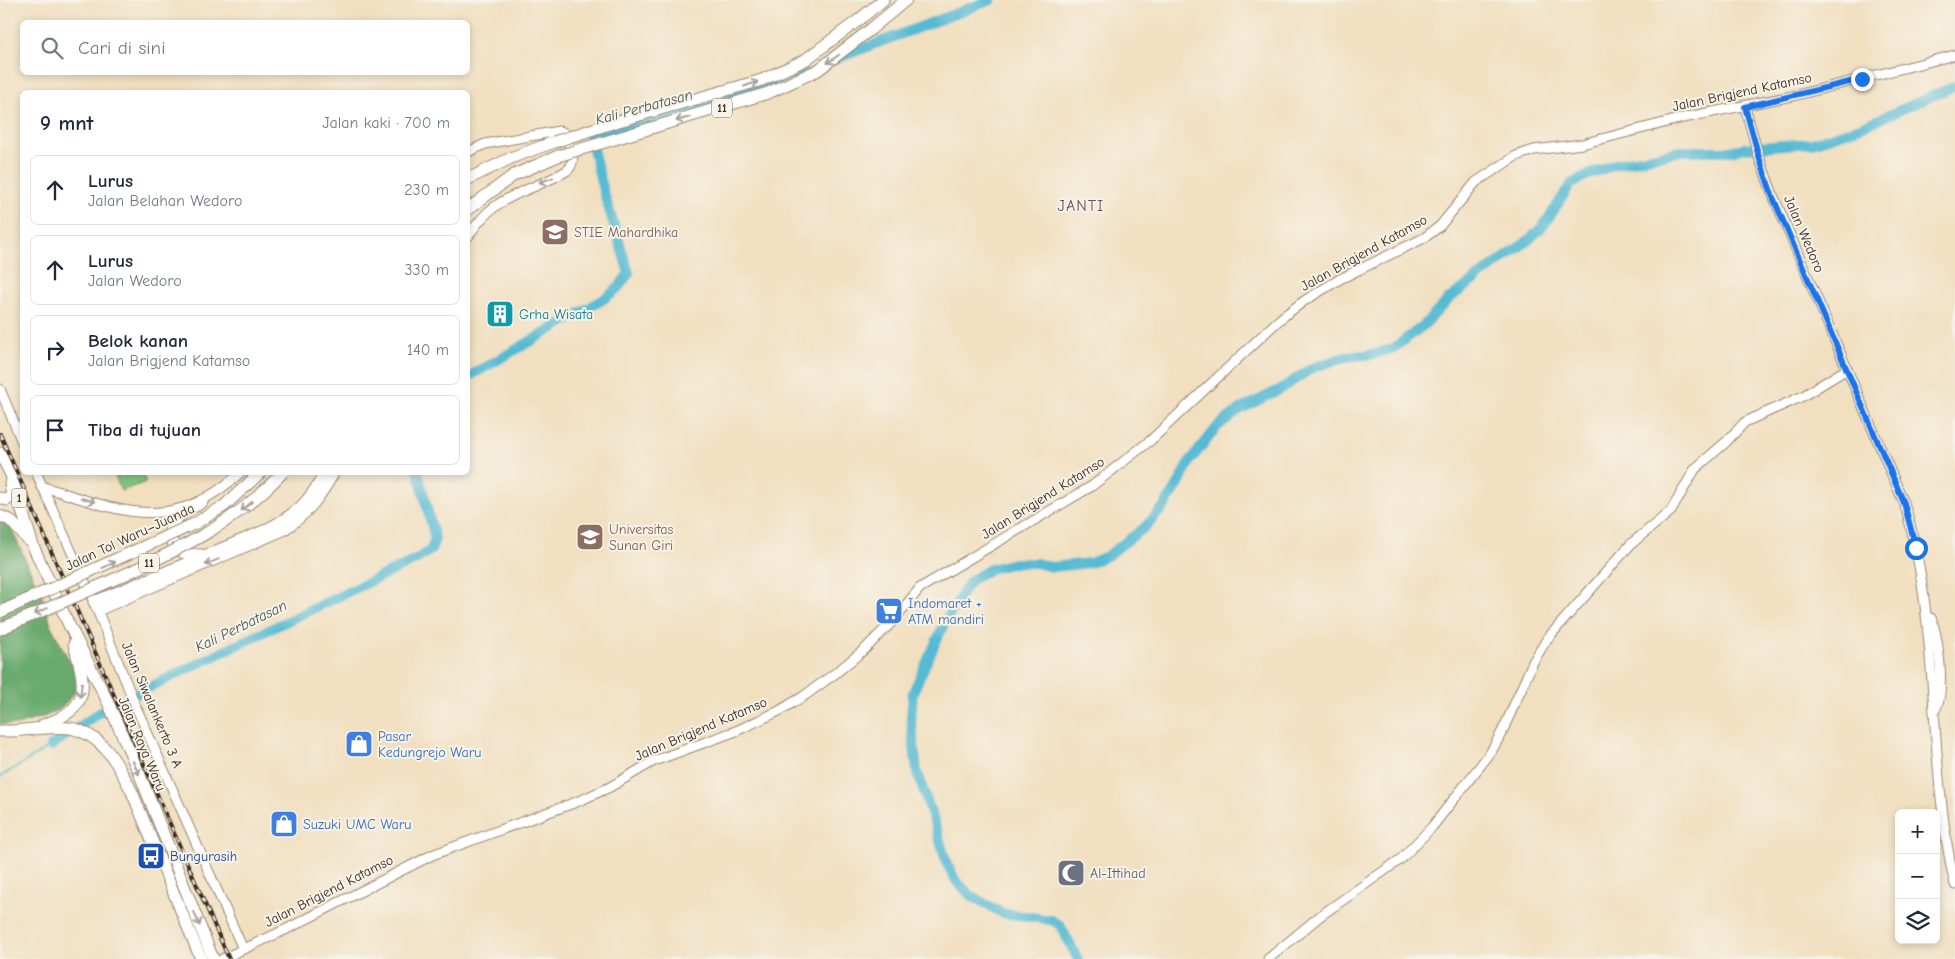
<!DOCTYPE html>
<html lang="id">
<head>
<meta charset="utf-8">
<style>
  :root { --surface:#fff; --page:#f6f6f7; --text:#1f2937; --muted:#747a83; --line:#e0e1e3 }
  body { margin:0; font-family:"Comic Neue",sans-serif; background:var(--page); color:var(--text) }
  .controls { position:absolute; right:15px; bottom:15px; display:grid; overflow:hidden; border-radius:8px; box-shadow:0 2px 8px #0003 }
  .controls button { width:45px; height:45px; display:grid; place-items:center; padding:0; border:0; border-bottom:1px solid var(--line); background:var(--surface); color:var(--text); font:25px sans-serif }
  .stop { position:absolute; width:15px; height:15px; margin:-11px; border:4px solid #1a73e8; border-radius:50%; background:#fff }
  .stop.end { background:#1a73e8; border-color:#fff; box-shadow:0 1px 5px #0008 }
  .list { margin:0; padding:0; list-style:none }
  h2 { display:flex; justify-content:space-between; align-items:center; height:65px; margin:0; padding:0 20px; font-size:21px }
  h2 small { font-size:16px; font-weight:400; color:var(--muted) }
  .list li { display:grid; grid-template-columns:32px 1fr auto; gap:15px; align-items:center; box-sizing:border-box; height:70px; margin:0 10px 10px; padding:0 10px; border:1px solid var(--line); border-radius:8px }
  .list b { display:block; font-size:19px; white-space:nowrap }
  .list p { margin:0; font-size:16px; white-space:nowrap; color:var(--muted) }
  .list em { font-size:16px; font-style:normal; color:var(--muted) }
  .icon { flex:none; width:28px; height:28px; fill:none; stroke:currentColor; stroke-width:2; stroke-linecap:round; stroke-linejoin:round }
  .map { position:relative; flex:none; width:1955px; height:959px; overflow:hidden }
  .search { position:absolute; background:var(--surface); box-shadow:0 2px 8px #0003; left:20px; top:20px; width:450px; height:55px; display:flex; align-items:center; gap:12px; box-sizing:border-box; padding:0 18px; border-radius:8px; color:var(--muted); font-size:19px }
  .panel { position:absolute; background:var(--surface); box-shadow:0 2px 8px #0003; left:20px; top:90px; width:450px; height:385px; border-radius:8px }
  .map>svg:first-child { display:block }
  .green { fill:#82c57f; stroke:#5e784e }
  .forest { fill:#69aa6e; stroke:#526a46 }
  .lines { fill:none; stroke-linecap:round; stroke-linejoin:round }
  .stream { stroke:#55bad3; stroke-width:2 }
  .river { stroke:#55bad3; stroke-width:10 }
  .secondary-casing { stroke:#96846f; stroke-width:11 }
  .highway-casing { stroke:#96846f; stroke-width:13 }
  .secondary { stroke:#fff; stroke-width:9 }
  .highway { stroke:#fff; stroke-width:11 }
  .rail-casing { stroke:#3b2a1e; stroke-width:4 }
  .rail { stroke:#f7f3e8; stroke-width:2; stroke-dasharray:5.5; stroke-linecap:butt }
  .highway-bridge-casing { stroke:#96846f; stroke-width:13; stroke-linecap:butt }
  .highway-bridge { stroke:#fff; stroke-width:11 }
  .oneway { stroke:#a79f9a }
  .route { stroke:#1a73e8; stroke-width:6 }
  .labels { text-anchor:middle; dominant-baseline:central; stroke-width:4; stroke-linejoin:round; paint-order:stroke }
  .shield { fill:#f7f3e8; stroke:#73665b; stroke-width:1 }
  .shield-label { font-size:12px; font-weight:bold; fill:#3b2a1e }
  .street-label { font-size:14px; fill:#3b2a1e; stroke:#f7f3e8 }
  .education-label { font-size:14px; fill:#785e54; stroke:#f7f3e8; text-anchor:start }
  .culture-label { font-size:14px; fill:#0d838f; stroke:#f7f3e8; text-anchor:start }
  .shop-label { font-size:14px; fill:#366cbe; stroke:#f7f3e8; text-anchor:start }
  .transit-label { font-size:14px; fill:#164399; stroke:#f7f3e8; text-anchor:start }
  .worship-label { font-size:14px; fill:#5b616d; stroke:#f7f3e8; text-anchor:start }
  .water-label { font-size:15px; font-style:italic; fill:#435554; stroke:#f7f3e8 }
  .quarter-label { font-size:16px; letter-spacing:1px; fill:#6c505c; stroke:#f7f3e8 }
</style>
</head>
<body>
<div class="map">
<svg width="1955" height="959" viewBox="0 0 1955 959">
  <rect width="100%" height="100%" fill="#f7f3e8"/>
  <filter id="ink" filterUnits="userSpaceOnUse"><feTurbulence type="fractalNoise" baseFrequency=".02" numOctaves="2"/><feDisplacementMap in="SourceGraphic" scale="10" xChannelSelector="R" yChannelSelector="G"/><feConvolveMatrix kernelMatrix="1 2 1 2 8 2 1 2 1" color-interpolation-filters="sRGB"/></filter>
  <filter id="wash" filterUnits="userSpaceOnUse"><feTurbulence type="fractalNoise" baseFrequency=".0096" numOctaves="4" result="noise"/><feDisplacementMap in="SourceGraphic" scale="20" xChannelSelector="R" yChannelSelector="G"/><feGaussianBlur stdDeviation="1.12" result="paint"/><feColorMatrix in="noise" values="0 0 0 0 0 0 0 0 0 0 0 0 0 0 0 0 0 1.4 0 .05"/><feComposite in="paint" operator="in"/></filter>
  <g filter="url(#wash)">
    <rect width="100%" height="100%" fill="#f1dfc0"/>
    <polygon class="green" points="114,473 142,473 146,482 121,491"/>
    <polygon class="forest" points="0,520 12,530 46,606 51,626 73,668 76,683 74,693 59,710 46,716 17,725 0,724"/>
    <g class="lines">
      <polyline class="stream" points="0,777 51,746"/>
      <g class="river">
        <polyline points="833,60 991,0"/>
        <polyline points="468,377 604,299 618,288 629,273 603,190 590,137 699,108 803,71"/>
        <polyline points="51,746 99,713 170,677 415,560 431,550 435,539 418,472"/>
        <polyline points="1078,959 1060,925 1051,920 1002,913 970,895 956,881 947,864 933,818 917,772 911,719 913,692 945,622 970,581 990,569 1015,563 1036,563 1052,567 1090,563 1107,556 1144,528 1162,509 1177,487 1190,461 1218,426 1239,410 1281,389 1312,368 1345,357 1375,354 1394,348 1424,325 1450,298 1530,239 1544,225 1571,184 1585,176 1616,164 1681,151 1730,151 1744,148 1812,143 1861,127 1955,86"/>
      </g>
    </g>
  </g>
  <g filter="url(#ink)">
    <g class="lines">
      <defs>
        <g id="secondary">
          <path d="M1745,107L1759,157L1773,195L1904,503C1942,627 1926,760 1955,885"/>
          <path d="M468,152L485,144L559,131L563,132C568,144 579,158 568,170C528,194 495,192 468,237"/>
          <polyline points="0,389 22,442"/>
          <polyline points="36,472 94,602 136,707 243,949"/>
          <path d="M41,486C120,511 172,536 241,472"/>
          <path d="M98,611L283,531C307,516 321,497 335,472"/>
          <path d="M1931,618C1938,636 1947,697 1934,711"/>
          <polyline points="222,959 285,930 432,855 579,801 610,787 654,761 736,731 779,711 804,696 837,672 865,649 891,623 920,588 1092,486 1151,440 1280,319 1304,301 1340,279 1424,238 1440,226 1476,182 1516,156 1534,150 1582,144 1683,118 1797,95 1955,55"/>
          <polyline points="1268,959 1320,916 1401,859 1432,827 1491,752 1503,730 1533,662 1547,639 1631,544 1671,511 1695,469 1726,442 1745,422 1803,396 1847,369"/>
        </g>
        <g id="highway">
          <polyline points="860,19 883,0"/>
          <polyline points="871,29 906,0"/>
          <polyline points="468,179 513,157 554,142"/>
          <polyline points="468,209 514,175 558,156"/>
          <polyline points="0,453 11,475 33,546 69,625 106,698 140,775 213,959"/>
          <polyline points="0,498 7,500 12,496 10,484"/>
          <path d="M202,502C192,508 180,513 173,523C170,528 169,532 171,538C175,553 188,555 202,555"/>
          <polyline points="0,516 10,520 28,540"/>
          <path d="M94,602L264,531C297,514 307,505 326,472"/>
          <path d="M43,725C92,708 86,687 74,644"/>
          <path d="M0,731C23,732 47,725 70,728C103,734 119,766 132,792L201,959"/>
        </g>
      </defs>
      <use href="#secondary" class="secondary-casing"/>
      <use href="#highway" class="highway-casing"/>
      <use href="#secondary" class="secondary"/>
      <use href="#highway" class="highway"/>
      <defs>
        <polyline id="rail" points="0,434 229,959"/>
      </defs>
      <use href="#rail" class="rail-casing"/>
      <use href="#rail" class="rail"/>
      <defs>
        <g id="highway-bridge">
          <polyline points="554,142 612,123 762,80 805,60 860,19"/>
          <polyline points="558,156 768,93 818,70 871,29"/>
          <polyline points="0,612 194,524 224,506 261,472"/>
          <path d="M0,629C42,611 84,593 126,574C188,545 236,522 283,472"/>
        </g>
      </defs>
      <use href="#highway-bridge" class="highway-bridge-casing"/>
      <use href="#highway-bridge" class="highway-bridge"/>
    </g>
    <defs><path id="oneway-shaft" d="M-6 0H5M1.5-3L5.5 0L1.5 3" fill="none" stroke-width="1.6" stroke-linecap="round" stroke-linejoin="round" transform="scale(1.25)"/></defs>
    <g class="oneway">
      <use href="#oneway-shaft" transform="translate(833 59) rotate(145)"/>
      <use href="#oneway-shaft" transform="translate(751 84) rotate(-19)"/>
      <use href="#oneway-shaft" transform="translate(683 119) rotate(164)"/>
      <use href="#oneway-shaft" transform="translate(546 180) rotate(159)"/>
      <use href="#oneway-shaft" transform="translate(88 500) rotate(17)"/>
      <use href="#oneway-shaft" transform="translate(247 506) rotate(141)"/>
      <use href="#oneway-shaft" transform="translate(212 562) rotate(158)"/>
      <use href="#oneway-shaft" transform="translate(109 565) rotate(-25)"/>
      <use href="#oneway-shaft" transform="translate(41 611) rotate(156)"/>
      <use href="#oneway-shaft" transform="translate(81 690) rotate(97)"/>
      <use href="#oneway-shaft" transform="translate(136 768) rotate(66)"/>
      <use href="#oneway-shaft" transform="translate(197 919) rotate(68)"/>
    </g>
  </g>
  <g class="lines" filter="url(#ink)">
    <polyline class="route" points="1862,79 1745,107 1759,157 1772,195 1904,503 1916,548"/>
  </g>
  <defs>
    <symbol id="university-square" viewBox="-11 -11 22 22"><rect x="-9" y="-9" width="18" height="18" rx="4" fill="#8d6e63" stroke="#f7f3e8"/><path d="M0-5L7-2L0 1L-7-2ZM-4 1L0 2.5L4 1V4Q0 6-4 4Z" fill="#fff"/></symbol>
    <symbol id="building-square" viewBox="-11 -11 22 22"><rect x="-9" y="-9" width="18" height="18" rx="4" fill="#0f9aa8" stroke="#f7f3e8"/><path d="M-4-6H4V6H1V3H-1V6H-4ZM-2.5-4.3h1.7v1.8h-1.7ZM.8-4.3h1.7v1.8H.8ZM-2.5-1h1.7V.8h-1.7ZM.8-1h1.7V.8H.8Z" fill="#fff"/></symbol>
    <symbol id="supermarket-square" viewBox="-11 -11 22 22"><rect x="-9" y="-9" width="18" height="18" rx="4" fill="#3f7fe0" stroke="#f7f3e8"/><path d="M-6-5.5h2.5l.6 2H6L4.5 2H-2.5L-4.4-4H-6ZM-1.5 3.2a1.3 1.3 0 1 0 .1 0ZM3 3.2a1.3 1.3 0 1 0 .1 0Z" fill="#fff"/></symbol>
    <symbol id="shop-square" viewBox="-11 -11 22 22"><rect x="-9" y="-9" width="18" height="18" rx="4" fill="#3f7fe0" stroke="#f7f3e8"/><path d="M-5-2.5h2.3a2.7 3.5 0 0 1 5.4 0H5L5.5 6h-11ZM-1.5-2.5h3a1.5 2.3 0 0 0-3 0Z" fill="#fff"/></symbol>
    <symbol id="bus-square" viewBox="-11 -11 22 22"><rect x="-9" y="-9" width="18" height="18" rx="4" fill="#1a4fb4" stroke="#f7f3e8"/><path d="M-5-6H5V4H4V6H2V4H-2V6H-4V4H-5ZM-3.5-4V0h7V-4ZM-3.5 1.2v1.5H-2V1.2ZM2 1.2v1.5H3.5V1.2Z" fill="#fff"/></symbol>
    <symbol id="mosque-square" viewBox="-11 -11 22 22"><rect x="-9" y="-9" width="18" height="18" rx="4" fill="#6b7280" stroke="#f7f3e8"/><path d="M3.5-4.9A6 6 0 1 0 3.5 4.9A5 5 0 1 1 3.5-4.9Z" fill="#fff"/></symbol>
  </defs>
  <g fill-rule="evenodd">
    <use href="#university-square" x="539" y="216" width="32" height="32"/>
    <use href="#building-square" x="484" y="298" width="32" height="32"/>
    <use href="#university-square" x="574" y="521" width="32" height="32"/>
    <use href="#supermarket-square" x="873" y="595" width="32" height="32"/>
    <use href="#shop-square" x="343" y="728" width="32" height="32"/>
    <use href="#shop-square" x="268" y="808" width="32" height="32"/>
    <use href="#bus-square" x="135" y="840" width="32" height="32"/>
    <use href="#mosque-square" x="1055" y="857" width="32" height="32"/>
  </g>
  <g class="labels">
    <g class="shield">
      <rect x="712" y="98.5" width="20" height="19" rx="4"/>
      <rect x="11.5" y="488.5" width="15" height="19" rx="4"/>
      <rect x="139" y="553.5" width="20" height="19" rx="4"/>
    </g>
    <g class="shield-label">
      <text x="722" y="108">11</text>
      <text x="19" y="498">1</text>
      <text x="149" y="563">11</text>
    </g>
    <g class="street-label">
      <text transform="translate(1742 92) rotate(-12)">Jalan Brigjend Katamso</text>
      <text transform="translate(1804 234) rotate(67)">Jalan Wedoro</text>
      <text transform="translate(1364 253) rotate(-29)">Jalan Brigjend Katamso</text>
      <text transform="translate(1043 498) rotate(-32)">Jalan Brigjend Katamso</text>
      <text transform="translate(130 537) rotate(-25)">Jalan Tol Waru–Juanda</text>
      <text transform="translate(152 705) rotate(67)">Jalan Siwalankerto 3 A</text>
      <text transform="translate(701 729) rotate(-23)">Jalan Brigjend Katamso</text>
      <text transform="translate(142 744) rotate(67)">Jalan Raya Waru</text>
      <text transform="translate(329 891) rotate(-27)">Jalan Brigjend Katamso</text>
    </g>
    <g class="education-label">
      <text x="574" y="232">STIE Mahardhika</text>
      <text x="609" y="529">Universitas<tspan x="609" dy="16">Sunan Giri</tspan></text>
    </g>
    <g class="culture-label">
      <text x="519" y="314">Grha Wisata</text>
    </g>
    <g class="shop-label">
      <text x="908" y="603">Indomaret +<tspan x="908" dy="16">ATM mandiri</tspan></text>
      <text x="378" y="736">Pasar<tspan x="378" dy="16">Kedungrejo Waru</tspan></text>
      <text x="303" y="824">Suzuki UMC Waru</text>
    </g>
    <g class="transit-label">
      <text x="170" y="856">Bungurasih</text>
    </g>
    <g class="worship-label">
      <text x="1090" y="873">Al-Ittihad</text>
    </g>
    <g class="water-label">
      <text transform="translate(644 107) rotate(-15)">Kali Perbatasan</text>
      <text transform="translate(241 626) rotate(-26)">Kali Perbatasan</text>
    </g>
    <g class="quarter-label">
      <text x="1081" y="206">JANTI</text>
    </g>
  </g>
</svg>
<div class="controls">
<button>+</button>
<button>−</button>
<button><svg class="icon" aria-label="layers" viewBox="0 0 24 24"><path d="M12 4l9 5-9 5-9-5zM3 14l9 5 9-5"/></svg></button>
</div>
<div class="stop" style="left:1916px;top:548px"></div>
<div class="stop end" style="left:1862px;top:79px"></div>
<div class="search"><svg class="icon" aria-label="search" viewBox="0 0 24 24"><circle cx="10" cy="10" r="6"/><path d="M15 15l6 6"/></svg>Cari di sini</div>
<section class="panel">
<h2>9 mnt<small>Jalan kaki · 700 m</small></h2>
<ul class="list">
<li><svg class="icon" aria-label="ahead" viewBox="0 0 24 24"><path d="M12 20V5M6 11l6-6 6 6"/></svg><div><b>Lurus</b><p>Jalan Belahan Wedoro</p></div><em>230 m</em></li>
<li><svg class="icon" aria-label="ahead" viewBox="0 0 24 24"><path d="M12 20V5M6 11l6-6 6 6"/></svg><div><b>Lurus</b><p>Jalan Wedoro</p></div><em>330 m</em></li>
<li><svg class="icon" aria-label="right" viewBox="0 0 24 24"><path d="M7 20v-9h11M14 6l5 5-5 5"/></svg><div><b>Belok kanan</b><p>Jalan Brigjend Katamso</p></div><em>140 m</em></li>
<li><svg class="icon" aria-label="arrive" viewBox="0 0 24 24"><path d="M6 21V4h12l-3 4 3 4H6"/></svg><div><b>Tiba di tujuan</b></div></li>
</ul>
</section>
</div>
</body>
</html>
